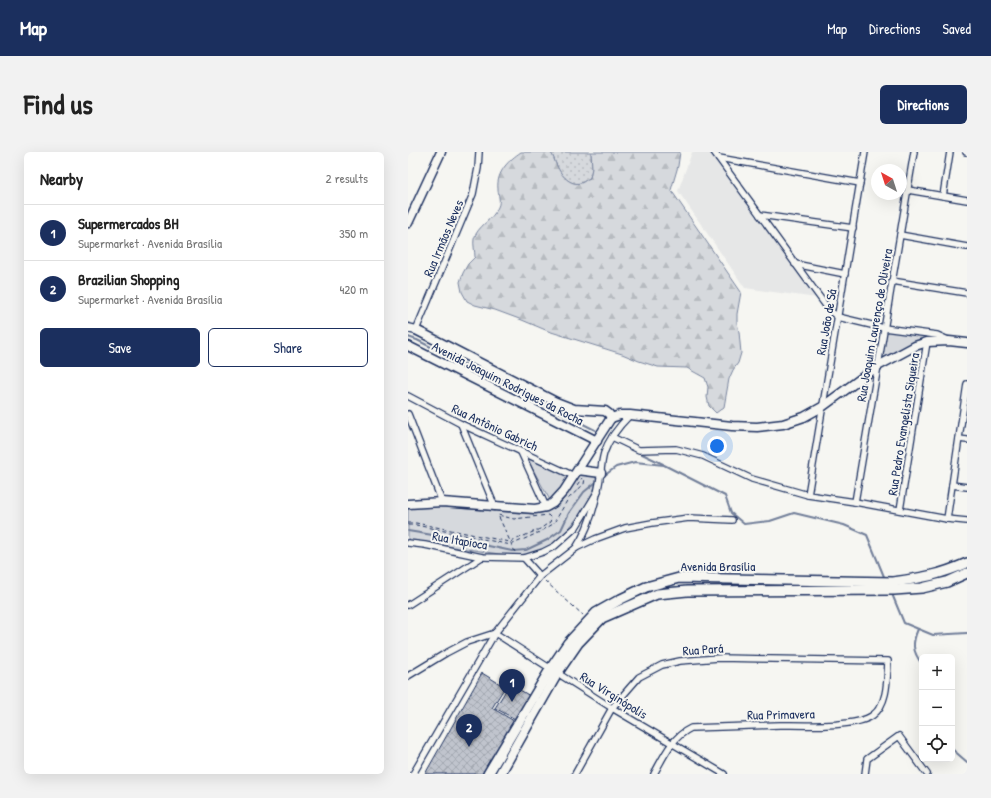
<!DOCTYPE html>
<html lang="en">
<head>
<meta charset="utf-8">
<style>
  :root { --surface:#fff; --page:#f2f2f2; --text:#222; --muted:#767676; --line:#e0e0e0; --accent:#1b2f5e }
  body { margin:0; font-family:"Patrick Hand",sans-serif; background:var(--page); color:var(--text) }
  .controls { position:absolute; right:12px; bottom:12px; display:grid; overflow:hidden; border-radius:6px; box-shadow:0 4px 16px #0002 }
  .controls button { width:36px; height:36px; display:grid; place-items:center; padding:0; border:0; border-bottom:1px solid var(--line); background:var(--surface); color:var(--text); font:20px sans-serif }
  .compass { position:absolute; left:463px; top:12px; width:36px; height:36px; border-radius:50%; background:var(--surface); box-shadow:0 4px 16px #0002; rotate:321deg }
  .you { position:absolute; left:309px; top:294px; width:14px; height:14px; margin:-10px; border:3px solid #fff; border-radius:50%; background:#1a73e8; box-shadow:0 0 0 6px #1a73e833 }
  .badge { display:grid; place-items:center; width:26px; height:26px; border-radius:50%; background:var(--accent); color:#fff; font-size:13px; font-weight:700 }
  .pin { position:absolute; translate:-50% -33px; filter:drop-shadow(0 1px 2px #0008) }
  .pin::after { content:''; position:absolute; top:21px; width:14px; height:12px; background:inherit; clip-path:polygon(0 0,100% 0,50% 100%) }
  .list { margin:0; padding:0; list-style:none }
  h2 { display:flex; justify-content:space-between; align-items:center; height:52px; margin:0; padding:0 16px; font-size:17px }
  h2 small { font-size:13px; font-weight:400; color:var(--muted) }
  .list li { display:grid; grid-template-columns:26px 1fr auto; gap:12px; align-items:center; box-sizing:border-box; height:56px; padding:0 16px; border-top:1px solid var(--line) }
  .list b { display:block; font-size:15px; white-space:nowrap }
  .list p { margin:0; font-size:13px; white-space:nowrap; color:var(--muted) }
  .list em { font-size:13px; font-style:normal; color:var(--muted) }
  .actions { display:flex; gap:8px; padding:12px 16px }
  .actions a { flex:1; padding:9px 0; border:1px solid var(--accent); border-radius:6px; text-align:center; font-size:14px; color:var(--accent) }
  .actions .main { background:var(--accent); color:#fff }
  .icon { flex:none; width:22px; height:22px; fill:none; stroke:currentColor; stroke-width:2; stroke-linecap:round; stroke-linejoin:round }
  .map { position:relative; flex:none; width:559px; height:622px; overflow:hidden; border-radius:6px }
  header { display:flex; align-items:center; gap:24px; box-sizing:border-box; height:56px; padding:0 20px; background:var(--accent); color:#fff }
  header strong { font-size:19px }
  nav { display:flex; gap:22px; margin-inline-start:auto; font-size:14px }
  .intro { display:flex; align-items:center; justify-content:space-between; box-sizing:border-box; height:96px; padding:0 24px }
  h1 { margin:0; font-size:28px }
  .button { padding:10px 18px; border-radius:6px; background:var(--accent); color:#fff; font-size:14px; font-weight:700 }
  main { display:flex; gap:24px; padding:0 24px }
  aside { flex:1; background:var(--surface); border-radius:6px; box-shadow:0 4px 16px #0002 }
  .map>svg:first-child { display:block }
  .built { fill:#e6e7e7 }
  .grass { fill:url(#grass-dots); stroke:#78849e }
  .forest { fill:url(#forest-firs); stroke:#78849e }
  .green { fill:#d6d9dd; stroke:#78849e }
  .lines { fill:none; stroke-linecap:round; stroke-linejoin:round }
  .stream { stroke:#717e99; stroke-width:2 }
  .building { fill:url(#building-cross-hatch); stroke:#1b2f5e }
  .street-casing { stroke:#1b2f5e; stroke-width:8 }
  .secondary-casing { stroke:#1b2f5e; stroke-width:11 }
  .primary-casing { stroke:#1b2f5e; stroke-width:12 }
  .path { stroke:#1b2f5e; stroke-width:1; stroke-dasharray:4 3; stroke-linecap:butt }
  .street { stroke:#f6f6f2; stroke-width:5.5 }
  .secondary { stroke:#f6f6f2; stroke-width:8 }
  .primary { stroke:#f6f6f2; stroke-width:9 }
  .labels { text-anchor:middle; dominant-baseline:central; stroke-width:4; stroke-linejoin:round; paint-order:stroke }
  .street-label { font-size:13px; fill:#1b2f5e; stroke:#f6f6f2 }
</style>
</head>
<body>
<header>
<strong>Map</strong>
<nav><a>Map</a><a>Directions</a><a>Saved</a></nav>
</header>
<div class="intro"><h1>Find us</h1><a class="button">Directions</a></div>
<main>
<aside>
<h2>Nearby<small>2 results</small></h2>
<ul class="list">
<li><span class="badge">1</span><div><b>Supermercados BH</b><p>Supermarket · Avenida Brasília</p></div><em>350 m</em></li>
<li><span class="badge">2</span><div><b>Brazilian Shopping</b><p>Supermarket · Avenida Brasília</p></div><em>420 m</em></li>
</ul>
<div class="actions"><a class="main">Save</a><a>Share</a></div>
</aside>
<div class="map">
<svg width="559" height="622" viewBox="0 0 559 622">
  <defs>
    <pattern id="grass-dots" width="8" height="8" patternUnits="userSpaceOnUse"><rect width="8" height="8" fill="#d6d9dd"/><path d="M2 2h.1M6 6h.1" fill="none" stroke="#b7bbc0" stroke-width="1.8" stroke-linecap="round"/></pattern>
    <pattern id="forest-firs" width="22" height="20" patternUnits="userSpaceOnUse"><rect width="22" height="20" fill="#d6d9dd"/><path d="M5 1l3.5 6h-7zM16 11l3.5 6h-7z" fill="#b7bbc0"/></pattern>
    <pattern id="building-cross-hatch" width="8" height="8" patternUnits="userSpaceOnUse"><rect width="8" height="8" fill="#c0c4cd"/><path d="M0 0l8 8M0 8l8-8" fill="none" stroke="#a4a9b2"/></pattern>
  </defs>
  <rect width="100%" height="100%" fill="#f6f6f2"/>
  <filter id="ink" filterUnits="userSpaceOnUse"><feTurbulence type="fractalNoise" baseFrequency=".025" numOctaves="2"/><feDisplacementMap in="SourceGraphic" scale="8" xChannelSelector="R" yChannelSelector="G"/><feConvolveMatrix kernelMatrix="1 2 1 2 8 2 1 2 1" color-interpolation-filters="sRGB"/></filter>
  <g filter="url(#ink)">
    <polygon class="built" points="284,0 304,0 409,146 337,136 270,39"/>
    <path class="grass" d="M142,0H183L184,16L182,26C179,27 176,30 173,31C162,34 153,23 149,14C146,9 146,4 142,0Z"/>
    <path class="forest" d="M113,0H142C146,4 146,9 149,14C153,23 162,34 173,31C176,30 179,27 182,26L184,16L183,0H272L270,14L263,38L333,140L329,162V171L331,180L333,201L330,211L325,218L321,227L316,255L308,261L301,254L299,245L300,235L297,226L279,216L250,215L231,209L214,202L140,179L114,168L87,158L67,153L59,149L54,140L52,130L55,121L60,112L67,105C67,100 65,92 66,87C69,74 86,67 90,55C93,49 90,43 90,37C88,20 101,8 113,0Z"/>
    <g class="green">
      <polygon points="478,178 528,185 501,195 472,210"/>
      <polygon points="117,303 162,324 143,350"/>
      <path d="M176,321L188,324C192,339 156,387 142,394C135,398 124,403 117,404C113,405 108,404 104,404L0,388V355L11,353L124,362C131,361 137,361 143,358C154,354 165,333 171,323Z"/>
    </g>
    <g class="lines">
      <g class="stream">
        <polyline points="0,185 9,188 187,278"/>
        <polyline points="230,300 255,312"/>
        <polyline points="193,326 208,315 227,310 256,313 317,344 323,361 336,372 362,369 386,361 436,373 459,383 477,427"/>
        <polyline points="0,379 43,386 104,399 118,398 139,388 153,378 161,361 176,340 187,331"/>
        <polyline points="484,442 496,471 525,483 559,481"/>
        <path d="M510,477C504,491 504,499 514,512"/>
        <polyline points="544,540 544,552"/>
        <polyline points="544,597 559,610"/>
      </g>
    </g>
    <g class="building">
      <polygon points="74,521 97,535 84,556 106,569 74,622 17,622"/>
      <polygon points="102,532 122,544 107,567 87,556"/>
    </g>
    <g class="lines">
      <defs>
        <g id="street">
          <polyline points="306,0 421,158 430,165 476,176 529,183 540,188"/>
          <polyline points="558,0 559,0"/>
          <polyline points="311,6 452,31"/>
          <polyline points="500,38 559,48"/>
          <polyline points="535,44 542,0"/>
          <polyline points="352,63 445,76"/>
          <polyline points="492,83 559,95"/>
          <polyline points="387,112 437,122"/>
          <polyline points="484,129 559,141"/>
          <polyline points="8,178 65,42 70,16 71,0"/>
          <polyline points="0,244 53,272 166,324"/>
          <polyline points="0,262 34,350"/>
          <polyline points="53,272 87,355"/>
          <polyline points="204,285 231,298 268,297 295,304 344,327 400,343 447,350 539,367 559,369"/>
          <polyline points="551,287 559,288"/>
          <polyline points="113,300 138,355"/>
          <polyline points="544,333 559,335"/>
          <polyline points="400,343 457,0"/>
          <polyline points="447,350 506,0"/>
          <polyline points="492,358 519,190"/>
          <polyline points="539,367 559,232"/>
          <polyline points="0,391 17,393 74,405 116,406 135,400 147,394 168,375 190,339"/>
          <path d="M168,396C181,376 187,355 191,332C193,322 193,311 196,301C201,286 211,274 222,263"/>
          <polyline points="116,406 132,424"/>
          <polyline points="0,453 74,405"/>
          <polyline points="87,481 204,556 316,622"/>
          <polyline points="0,524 38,501 59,490 87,481"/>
          <polyline points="5,622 87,481 132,424 168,396 187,387 217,376 244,371 281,366 324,368"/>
          <path d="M167,622L204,556L231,525L254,513L272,509L311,506L480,509C479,527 480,552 465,563C448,576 393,573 372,573C342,574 313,575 283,576C264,585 256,604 246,622"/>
          <polyline points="457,622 459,607 491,584 519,622"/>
        </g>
        <g id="secondary">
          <polyline points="0,71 33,0"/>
          <polyline points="0,176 8,178 148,250 166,257 197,259 201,262 203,266"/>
          <polyline points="0,194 189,289"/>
          <polyline points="203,266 212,263 222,263 324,274 349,275 375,272 396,265 414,255 470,214 507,194 519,190 541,189 559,191"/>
          <polyline points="170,318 193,321"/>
          <polyline points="0,352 34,350 127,357 138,355 145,351 156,339 203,266"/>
        </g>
        <g id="primary">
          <path d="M80,622L143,516L160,491L188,461L213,447L238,435L271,426L485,430C514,426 532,423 559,411"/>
          <polyline points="92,622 150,520 170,491 194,466 249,442 279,439 486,438 514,436 539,430 559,421"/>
        </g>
      </defs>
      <use href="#street" class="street-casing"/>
      <use href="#secondary" class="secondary-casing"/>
      <use href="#primary" class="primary-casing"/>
      <g class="path">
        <polyline points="169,333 174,326"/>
        <polyline points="0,371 8,371 102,390 132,377 142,370 143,367 142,365 140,363 106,367 90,363 107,400"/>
        <polyline points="0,373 8,373 103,393 132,380 145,372 149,366 160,347 176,332 177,326"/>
        <polyline points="137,429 175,463"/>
      </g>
      <use href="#street" class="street"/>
      <use href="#secondary" class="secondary"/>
      <use href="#primary" class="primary"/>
    </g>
  </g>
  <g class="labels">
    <g class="street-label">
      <text transform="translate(35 86) rotate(-67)">Rua Irmãos Neves</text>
      <text transform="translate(418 170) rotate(-80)">Rua João de Sá</text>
      <text transform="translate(466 173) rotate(-80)">Rua Joaquim Lourenço de Oliveira</text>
      <text transform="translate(100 231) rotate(27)">Avenida Joaquim Rodrigues da Rocha</text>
      <text transform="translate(495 272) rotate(-81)">Rua Pedro Evangelista Siqueira</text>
      <text transform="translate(87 275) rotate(25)">Rua Antônio Gabrich</text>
      <text transform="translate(52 388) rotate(10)">Rua Itapioca</text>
      <text x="310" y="414">Avenida Brasília</text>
      <text transform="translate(295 497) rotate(-4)">Rua Pará</text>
      <text transform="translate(206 543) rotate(32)">Rua Virginópolis</text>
      <text transform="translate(373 562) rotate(-1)">Rua Primavera</text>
    </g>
  </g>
</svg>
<div class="controls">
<button>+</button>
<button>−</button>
<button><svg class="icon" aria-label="locate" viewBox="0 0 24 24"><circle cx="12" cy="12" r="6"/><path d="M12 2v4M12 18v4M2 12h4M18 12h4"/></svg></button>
</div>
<svg class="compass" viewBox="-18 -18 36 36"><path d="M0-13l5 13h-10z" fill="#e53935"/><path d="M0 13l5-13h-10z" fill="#767676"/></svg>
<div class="you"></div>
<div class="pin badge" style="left:104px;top:550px">1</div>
<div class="pin badge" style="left:61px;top:595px">2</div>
</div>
</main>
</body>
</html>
